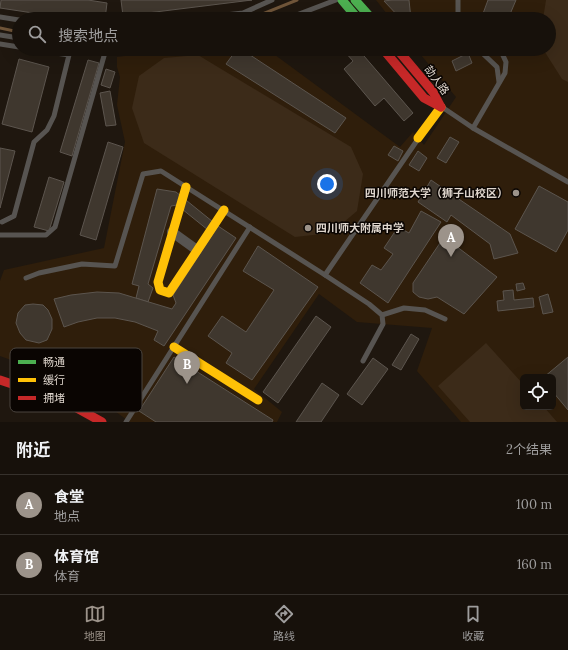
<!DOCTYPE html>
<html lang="zh">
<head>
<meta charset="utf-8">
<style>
  :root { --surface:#17110b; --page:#201a14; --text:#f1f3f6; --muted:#9e9d9d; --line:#36312c; --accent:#9c938a }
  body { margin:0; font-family:Lora,"Noto Sans SC",serif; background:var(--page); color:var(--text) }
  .controls { position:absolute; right:12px; bottom:12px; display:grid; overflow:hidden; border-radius:6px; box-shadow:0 4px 16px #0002 }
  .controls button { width:36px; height:36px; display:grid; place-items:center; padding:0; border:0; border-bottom:1px solid var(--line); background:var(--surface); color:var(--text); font:20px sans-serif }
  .you { position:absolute; left:327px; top:184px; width:14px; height:14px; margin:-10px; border:3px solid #fff; border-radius:50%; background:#1a73e8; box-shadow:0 0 0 6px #1a73e833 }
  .badge { display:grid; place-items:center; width:26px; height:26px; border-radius:50%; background:var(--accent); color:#fff; font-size:13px; font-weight:700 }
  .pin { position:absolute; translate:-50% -33px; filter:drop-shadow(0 1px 2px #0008) }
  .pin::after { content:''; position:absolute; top:21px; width:14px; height:12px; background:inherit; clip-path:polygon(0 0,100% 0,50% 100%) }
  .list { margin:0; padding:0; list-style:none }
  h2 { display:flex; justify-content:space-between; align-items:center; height:52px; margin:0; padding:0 16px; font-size:17px }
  h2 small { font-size:13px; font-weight:400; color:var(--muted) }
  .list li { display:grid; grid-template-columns:26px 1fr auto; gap:12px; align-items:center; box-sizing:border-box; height:60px; padding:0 16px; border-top:1px solid var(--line) }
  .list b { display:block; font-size:15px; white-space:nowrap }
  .list p { margin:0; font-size:13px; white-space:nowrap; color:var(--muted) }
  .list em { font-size:13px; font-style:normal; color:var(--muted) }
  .icon { flex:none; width:22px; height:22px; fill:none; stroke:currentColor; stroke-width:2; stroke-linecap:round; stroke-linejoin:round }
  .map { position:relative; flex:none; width:568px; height:422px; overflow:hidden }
  .search { position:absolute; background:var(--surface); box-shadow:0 4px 16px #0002; left:12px; right:12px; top:12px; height:44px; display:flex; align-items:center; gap:10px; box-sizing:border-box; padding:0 14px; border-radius:22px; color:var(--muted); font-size:15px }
  .sheet { height:172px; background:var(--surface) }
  nav { display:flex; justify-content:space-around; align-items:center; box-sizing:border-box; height:56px; border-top:1px solid var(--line); background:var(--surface); font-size:11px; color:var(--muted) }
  nav a { display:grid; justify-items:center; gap:2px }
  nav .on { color:var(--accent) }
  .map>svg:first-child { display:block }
  .built { fill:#2f1e0b; fill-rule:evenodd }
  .pitch { fill:#3c2b19 }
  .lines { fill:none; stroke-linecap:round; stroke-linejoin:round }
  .stream { stroke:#705539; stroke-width:3 }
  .building { fill:#3f372e; stroke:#5c554e }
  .lane { stroke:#575451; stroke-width:5 }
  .street { stroke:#575451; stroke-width:10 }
  .fast { stroke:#4caf50; stroke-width:9 }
  .slow { stroke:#ffc107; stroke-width:9 }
  .jam { stroke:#c62828; stroke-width:9 }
  .poi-dot { fill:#9c938a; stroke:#0a0502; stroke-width:1.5 }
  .labels { text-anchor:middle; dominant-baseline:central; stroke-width:3; stroke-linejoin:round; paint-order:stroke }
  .street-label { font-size:11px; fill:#dfd6cd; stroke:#0a0502 }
  .poi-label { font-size:11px; font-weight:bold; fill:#dfd6cd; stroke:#0a0502; text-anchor:end }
  .key { fill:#0a0502; stroke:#4a443f; stroke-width:1 }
  .key-label { font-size:11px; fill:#dfd6cd }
</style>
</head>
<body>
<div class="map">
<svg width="568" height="422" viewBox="0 0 568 422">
  <rect width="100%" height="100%" fill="#1f170f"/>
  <path class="built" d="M376,0H568V422H461L417,371L432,328L357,322L319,294L254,389L282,412L277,422H130L91,394L19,363L0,356V281L4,270L104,248L125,142L117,105L120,77L117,67V57L178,49H267L400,147L413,132L424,145L456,97L416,49H549V19H391ZM523,377H553V407H523Z"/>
  <g class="pitch">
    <polygon points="546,0 568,0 568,82 562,79 543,49 549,49 549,19 543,19"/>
    <polygon points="198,55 351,147 363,174 357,211 331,233 295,237 144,143 132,108 139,76 164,58"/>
    <polygon points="486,343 523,384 523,407 544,407 557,422 470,422 438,386"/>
  </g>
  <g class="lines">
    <g class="stream">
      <polyline points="250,19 297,0"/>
      <polyline points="0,28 19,32"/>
    </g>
  </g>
  <g class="building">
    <polygon points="1,0 88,0 107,3 105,19 73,19 0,8"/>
    <polygon points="121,0 252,0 123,16"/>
    <polygon points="392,0 409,0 411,19 401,19 384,1"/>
    <polygon points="488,0 516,0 508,19 481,19"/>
    <polygon points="237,49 241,49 346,118 335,133 226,64"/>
    <polygon points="349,49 358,49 413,113 404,121 384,98 375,106 344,69 353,61 345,52"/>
    <polygon points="468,53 472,63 456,71 452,61"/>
    <polygon points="19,59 49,67 32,132 2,124"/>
    <polygon points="88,60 99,63 72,156 60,152"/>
    <polygon points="106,69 115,72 110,88 101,85"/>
    <polygon points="110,91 116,125 106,126 100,93"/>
    <polygon points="450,137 459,142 446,163 437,158"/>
    <polygon points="108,142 123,147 96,240 80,235"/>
    <polygon points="394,146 403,151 398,161 388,155"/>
    <polygon points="0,148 15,151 0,208"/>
    <polygon points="418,151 427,158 419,171 409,165"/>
    <polygon points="49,177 64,182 49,231 34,227"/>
    <polygon points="431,180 510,234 518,253 494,259 490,244 451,215 447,222 418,202"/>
    <polygon points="539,186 568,202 568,230 556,252 515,229"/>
    <polygon points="157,189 176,192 218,226 213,234 177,205 171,206 148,284 153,288 148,302 136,298 139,286 132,284"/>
    <polygon points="421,211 441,222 388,303 360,283 372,265 381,270 393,254 384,248 398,227 409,233"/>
    <polygon points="218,226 236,238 164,346 154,340 158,331 135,322 115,318 97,318 78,322 64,327 54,299 71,295 97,292 119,293 172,309 176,303 173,295"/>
    <polygon points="444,237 497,277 464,314 437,297 428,299 419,297 413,292 413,283"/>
    <polygon points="258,246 318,287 252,380 226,363 232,353 208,336 222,316 246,332 274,290 243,271"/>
    <polygon points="523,283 525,289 517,291 516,284"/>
    <polygon points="513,290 514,300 533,298 534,307 498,311 497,301 504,300 503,291"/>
    <polygon points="548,294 553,312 543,314 539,297"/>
    <polygon points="33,304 43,305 48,310 52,319 52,329 47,340 39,343 26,340 20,333 16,323 18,313 25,305"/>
    <polygon points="316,316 331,327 278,403 263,392"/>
    <polygon points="411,334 419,339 401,370 392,365"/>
    <polygon points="174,357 273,420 272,422 156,422 139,411"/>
    <polygon points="568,357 568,410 553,392 553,377 544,377"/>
    <polygon points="373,358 388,369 362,405 347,394"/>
    <polygon points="322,383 339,395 321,422 296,422"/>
  </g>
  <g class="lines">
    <g class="lane">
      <polyline points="458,0 458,19"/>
      <polyline points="0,17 19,20"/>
      <polyline points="190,19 243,13 272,0"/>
      <polyline points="286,19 336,0"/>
      <polyline points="0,35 19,38"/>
      <polyline points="0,44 19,47"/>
      <polyline points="87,49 117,49"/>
      <polyline points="478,49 497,67 499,82"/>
      <polyline points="442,107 473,128 568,182"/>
      <polyline points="473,128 505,73 506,62 500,49"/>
      <polyline points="2,222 14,216 34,142 47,130 54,116 69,55 30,49"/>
      <polyline points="0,235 46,235 55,227 106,49"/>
      <polyline points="325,275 369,304 382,315 383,324 363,361"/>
      <polyline points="26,278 39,273 82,264 115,266 143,174 161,171 325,275 418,139"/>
      <polyline points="382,315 404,308 425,310 445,319"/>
      <polyline points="126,422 250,227"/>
    </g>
    <polyline class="street" points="172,232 197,250"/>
    <g class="fast">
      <polyline points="342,0 358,19"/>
      <polyline points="355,0 372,19"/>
    </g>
    <g class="slow">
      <polyline points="418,138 441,107"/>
      <polyline points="186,187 158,282 160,290 169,293 224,210"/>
      <polyline points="174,347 258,400"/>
    </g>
    <g class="jam">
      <polyline points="383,49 424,98 441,107"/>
      <polyline points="397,49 433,92 441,107"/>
      <polyline points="0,380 66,402 102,422"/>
    </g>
  </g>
  <g class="poi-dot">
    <circle cx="516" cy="193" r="4"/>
    <circle cx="308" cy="228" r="4"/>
  </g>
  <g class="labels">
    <g class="street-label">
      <text transform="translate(437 80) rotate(54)">劼人路</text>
    </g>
    <g class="poi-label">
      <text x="508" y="193">四川师范大学（狮子山校区）</text>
      <text x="316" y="228" text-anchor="start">四川师大附属中学</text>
    </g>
  </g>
  <rect x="10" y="348" width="132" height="64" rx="6" class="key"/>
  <rect x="18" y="360" width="18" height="4" fill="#4caf50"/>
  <rect x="18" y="378" width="18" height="4" fill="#ffc107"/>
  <rect x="18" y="396" width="18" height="4" fill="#c62828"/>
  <g class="key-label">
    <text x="43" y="366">畅通</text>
    <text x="43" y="384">缓行</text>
    <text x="43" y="402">拥堵</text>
  </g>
</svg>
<div class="controls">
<button><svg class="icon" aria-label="locate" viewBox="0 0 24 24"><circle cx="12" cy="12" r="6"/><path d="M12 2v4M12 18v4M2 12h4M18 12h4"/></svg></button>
</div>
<div class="you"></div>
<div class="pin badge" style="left:451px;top:257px">A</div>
<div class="pin badge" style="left:187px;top:384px">B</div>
<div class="search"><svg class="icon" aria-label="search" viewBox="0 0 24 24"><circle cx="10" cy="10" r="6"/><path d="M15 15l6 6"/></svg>搜索地点</div>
</div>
<section class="sheet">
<h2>附近<small>2个结果</small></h2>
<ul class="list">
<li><span class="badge">A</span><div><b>食堂</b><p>地点</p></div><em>100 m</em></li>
<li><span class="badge">B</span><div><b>体育馆</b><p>体育</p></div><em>160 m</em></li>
</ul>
</section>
<nav>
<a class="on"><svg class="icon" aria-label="map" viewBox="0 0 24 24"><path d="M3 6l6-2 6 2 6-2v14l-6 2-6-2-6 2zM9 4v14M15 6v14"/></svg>地图</a>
<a><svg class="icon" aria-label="directions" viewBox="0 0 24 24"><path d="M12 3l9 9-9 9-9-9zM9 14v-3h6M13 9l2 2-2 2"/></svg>路线</a>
<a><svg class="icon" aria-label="saved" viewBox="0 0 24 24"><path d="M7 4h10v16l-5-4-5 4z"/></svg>收藏</a>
</nav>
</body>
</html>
